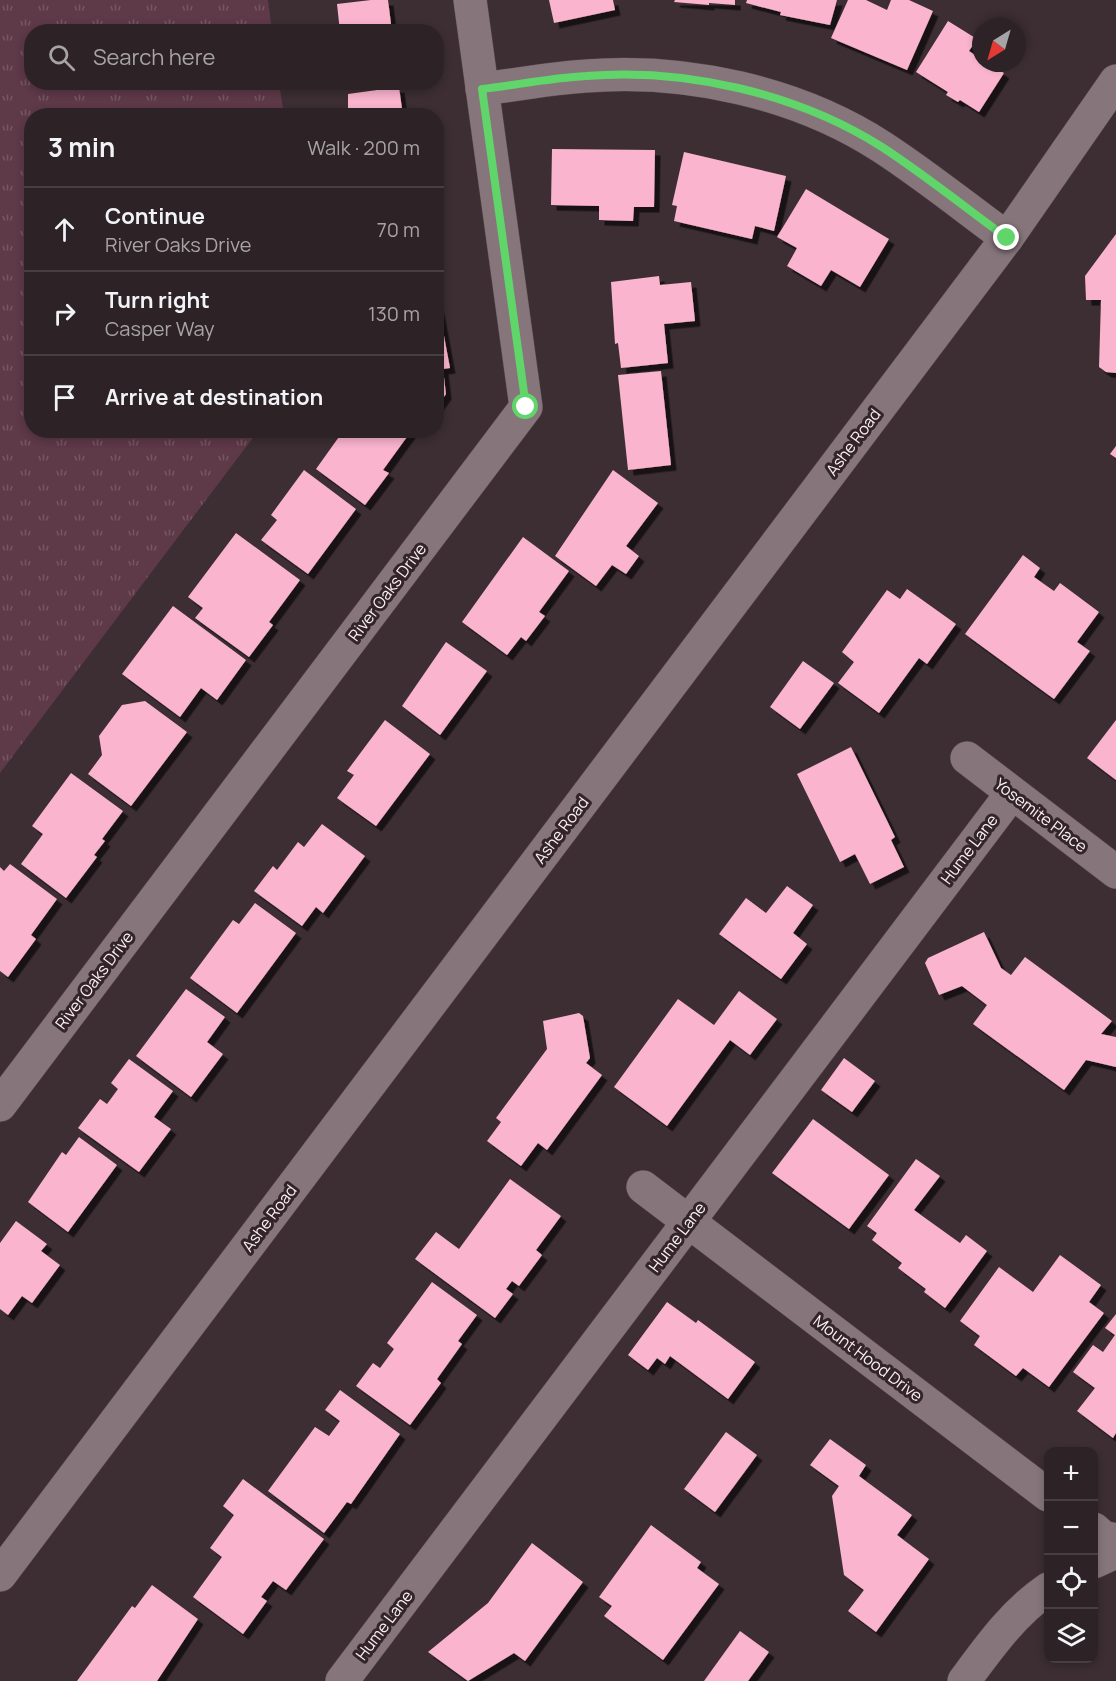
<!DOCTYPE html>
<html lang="en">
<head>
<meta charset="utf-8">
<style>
  :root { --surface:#2d2226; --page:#392f32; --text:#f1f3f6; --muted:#a7a4a7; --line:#483f43 }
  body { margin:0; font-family:Manrope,sans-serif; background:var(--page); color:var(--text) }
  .controls { position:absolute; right:18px; bottom:18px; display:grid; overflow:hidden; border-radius:12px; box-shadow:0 3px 9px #0003 }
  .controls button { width:54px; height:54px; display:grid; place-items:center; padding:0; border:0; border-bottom:2px solid var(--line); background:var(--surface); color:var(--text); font:30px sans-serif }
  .compass { position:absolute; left:972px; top:18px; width:54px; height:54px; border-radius:50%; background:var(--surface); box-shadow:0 3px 9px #0003; rotate:217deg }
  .stop { position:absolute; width:18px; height:18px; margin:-14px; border:4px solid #60d56a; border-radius:50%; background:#fff }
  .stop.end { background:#60d56a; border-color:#fff; box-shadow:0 2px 6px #0008 }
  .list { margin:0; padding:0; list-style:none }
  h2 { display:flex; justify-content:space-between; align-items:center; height:78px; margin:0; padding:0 24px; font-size:26px }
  h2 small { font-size:20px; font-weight:400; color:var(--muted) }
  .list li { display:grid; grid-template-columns:39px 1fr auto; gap:18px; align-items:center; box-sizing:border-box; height:84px; padding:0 24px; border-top:2px solid var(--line) }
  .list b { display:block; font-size:22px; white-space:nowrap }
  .list p { margin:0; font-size:20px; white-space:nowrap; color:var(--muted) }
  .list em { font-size:20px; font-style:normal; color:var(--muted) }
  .icon { flex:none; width:33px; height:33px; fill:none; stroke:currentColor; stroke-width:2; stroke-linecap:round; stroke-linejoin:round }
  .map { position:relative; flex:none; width:1116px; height:1681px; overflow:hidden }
  .search { position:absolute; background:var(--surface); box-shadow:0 3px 9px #0003; left:24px; top:24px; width:420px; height:66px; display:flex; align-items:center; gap:15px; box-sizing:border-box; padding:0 21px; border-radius:24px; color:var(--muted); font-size:22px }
  .panel { position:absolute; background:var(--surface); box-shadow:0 3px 9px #0003; left:24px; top:108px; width:420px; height:330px; border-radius:24px }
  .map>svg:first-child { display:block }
  .grass { fill:url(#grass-tufts) }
  .building { fill:#fab4ce; filter:url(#shadow) }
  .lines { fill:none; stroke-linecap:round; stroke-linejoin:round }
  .minor-casing { stroke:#574a4f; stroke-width:34 }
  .minor { stroke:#86767b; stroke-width:33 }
  .route { stroke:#60d56a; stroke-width:8 }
  .labels { text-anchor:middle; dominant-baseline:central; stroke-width:6; stroke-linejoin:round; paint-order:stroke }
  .street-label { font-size:16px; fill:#faf0f4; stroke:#322429 }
</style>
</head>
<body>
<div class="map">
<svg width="1116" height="1681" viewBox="0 0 1116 1681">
  <defs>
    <pattern id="grass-tufts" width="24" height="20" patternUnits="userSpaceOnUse" patternTransform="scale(1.5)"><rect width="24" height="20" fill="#5e3948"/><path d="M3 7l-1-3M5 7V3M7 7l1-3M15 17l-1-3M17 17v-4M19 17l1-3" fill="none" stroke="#765663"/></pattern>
    <filter id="shadow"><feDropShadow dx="5.5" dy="5.5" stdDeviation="0" flood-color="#0009"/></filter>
  </defs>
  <rect width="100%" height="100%" fill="#3c2e33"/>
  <polygon class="grass" points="0,0 268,0 272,31 32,32 32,82 279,83 284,115 32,116 32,430 258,431 0,773"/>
  <g class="building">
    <polygon points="371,0 388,0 392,32 340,32 337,4"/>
    <polygon points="549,0 613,0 615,10 554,23"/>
    <polygon points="675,0 735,0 735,5 709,3 709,5 674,2"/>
    <polygon points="747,0 837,0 830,25 780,15 781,12 746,3"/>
    <polygon points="848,0 866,0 887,10 891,0 909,0 933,11 907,70 831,38"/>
    <polygon points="948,21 977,39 969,51 981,59 981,63 988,63 1004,73 979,112 960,100 958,102 946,95 948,92 916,72"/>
    <polygon points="399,87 403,116 348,116 348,94"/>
    <polygon points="552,149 655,150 654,207 634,207 633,221 599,220 599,206 551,205"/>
    <polygon points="684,152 786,176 774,231 755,226 752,239 674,221 677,206 672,205"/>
    <polygon points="806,189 889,239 860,287 831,270 821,286 787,266 797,248 777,237"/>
    <polygon points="1116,234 1116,373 1106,372 1099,367 1101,300 1086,300 1085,276"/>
    <polygon points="659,276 660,285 691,282 695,321 664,324 668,363 621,368 618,343 615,344 611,282"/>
    <polygon points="436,293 450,368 443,369 446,394 436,408"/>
    <polygon points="661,371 671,465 628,470 618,375"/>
    <polygon points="339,430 412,430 383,470 389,473 365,505 316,469 341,434"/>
    <polygon points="1116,446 1116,458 1110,454"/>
    <polygon points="304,470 356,509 308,574 261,540 277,520 271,515"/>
    <polygon points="613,470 658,503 626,546 639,556 626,574 612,565 596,586 555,556"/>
    <polygon points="236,533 300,580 269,622 273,625 249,657 195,618 203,608 188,597"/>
    <polygon points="523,537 569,571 539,612 545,616 526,641 521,637 507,655 462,622"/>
    <polygon points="1023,555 1040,568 1034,577 1054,591 1060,583 1099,612 1077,642 1090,651 1054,699 965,634"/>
    <polygon points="907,589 956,624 927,664 919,658 879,713 838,683 854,662 842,652 887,590 900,599"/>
    <polygon points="173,606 246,660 217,700 201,688 180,717 122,674"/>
    <polygon points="446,642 487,671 440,735 402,706"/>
    <polygon points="803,661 834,683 800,729 770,707"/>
    <polygon points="145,701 187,732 131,806 88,774 102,755 99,736 122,705"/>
    <polygon points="385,720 430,754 376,826 337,798 354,775 347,771"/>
    <polygon points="1116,720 1116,780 1087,758"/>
    <polygon points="851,747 895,837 891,840 904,867 870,884 855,854 840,862 797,774"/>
    <polygon points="71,773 123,811 102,839 105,841 94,855 97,857 66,898 21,864 43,834 32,826"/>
    <polygon points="322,824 365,856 323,913 316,907 302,926 254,891 273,866 277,870 298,842 304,847"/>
    <polygon points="10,864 57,899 31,935 36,939 8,977 0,971 0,867 4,871"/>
    <polygon points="787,886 813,905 793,933 807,944 781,979 719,934 746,898 766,913"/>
    <polygon points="255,903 296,933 237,1013 190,978 233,920 239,924"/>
    <polygon points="984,932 1001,968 1011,975 1025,957 1112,1021 1101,1034 1116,1037 1116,1067 1086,1060 1064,1090 973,1024 987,1005 962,986 939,995 925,963 928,958"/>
    <polygon points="186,989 225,1017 207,1042 223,1054 191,1097 136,1056"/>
    <polygon points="739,991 777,1019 750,1055 730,1040 667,1126 614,1087 678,999 714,1025"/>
    <polygon points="579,1013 583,1016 590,1058 586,1063 602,1075 547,1150 538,1143 521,1166 487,1141 501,1122 496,1118 547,1049 543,1021"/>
    <polygon points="844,1058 875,1081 852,1112 821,1090"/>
    <polygon points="129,1059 173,1091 154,1117 171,1129 139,1172 78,1128 100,1099 107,1104 118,1089 111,1083"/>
    <polygon points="813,1119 889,1175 849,1229 772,1173"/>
    <polygon points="79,1137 117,1165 68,1232 28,1202 62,1152 66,1155"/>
    <polygon points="916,1159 940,1176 914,1210 960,1243 966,1235 987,1251 945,1308 924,1292 926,1289 898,1268 902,1263 872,1240 877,1233 867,1226"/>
    <polygon points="510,1179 561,1216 536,1250 542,1255 519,1286 512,1281 506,1289 513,1294 495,1318 415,1259 436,1232 459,1249"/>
    <polygon points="16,1221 47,1244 41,1251 60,1265 32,1303 22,1296 8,1315 0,1309 0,1243"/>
    <polygon points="1060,1255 1101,1285 1089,1302 1104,1313 1049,1387 1023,1368 1016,1376 974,1345 980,1336 960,1321 999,1267 1033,1292"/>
    <polygon points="432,1282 477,1315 458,1341 462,1344 437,1379 441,1383 410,1425 356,1386 373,1363 380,1368 394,1349 387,1343"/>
    <polygon points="667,1302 696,1323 698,1320 755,1362 728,1399 670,1356 665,1364 657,1358 648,1370 628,1355"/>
    <polygon points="1116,1314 1116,1433 1113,1438 1077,1411 1095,1388 1073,1372 1093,1345 1103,1352 1115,1335 1105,1328"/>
    <polygon points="340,1390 400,1434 351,1504 347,1502 324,1533 268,1491 315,1427 329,1436 340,1421 325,1410"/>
    <polygon points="726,1432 757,1455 715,1512 684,1489"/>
    <polygon points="830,1439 866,1465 859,1476 912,1515 897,1535 929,1559 876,1632 848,1611 864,1590 844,1575 832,1496 839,1486 810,1465"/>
    <polygon points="243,1479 324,1539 286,1590 273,1581 261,1597 267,1601 243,1634 193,1597 222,1557 210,1548 234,1515 223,1506"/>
    <polygon points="651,1525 701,1562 697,1568 719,1584 663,1660 604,1616 612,1606 599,1597"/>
    <polygon points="532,1543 583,1582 525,1661 514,1653 468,1681 428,1652 488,1603"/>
    <polygon points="152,1585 198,1619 157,1681 77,1681 132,1606 135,1608"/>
    <polygon points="740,1631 769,1652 748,1681 704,1681"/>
  </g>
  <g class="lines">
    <defs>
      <g id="minor">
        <path d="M482,89C516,85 551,78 586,76C686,68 797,92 882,147C925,175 966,208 1007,238"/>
        <polyline points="967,758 1116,872"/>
        <polyline points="0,1105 526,407 470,0"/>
        <polyline points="643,1187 1048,1495"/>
        <polyline points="1094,1529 1103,1537 1116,1540"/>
        <polyline points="1094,1562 1116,1552"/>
        <polyline points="0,1575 1007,238 1116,81"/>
        <polyline points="342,1681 1012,793"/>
        <path d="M964,1681C989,1647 1013,1613 1048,1589"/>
      </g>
    </defs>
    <use href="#minor" class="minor-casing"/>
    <use href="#minor" class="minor"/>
  </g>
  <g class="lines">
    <path class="route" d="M526,407L482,89C516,85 551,78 586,76C685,68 797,93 882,147C925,175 966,208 1007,238"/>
  </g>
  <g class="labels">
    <g class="street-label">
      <text transform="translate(853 442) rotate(-53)">Ashe Road</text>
      <text transform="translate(387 592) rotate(-53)">River Oaks Drive</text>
      <text transform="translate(1041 815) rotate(37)">Yosemite Place</text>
      <text transform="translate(561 830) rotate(-53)">Ashe Road</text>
      <text transform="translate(969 849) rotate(-53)">Hume Lane</text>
      <text transform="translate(94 980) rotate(-53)">River Oaks Drive</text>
      <text transform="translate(269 1218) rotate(-53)">Ashe Road</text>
      <text transform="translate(677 1237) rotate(-53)">Hume Lane</text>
      <text transform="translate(868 1358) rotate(37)">Mount Hood Drive</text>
      <text transform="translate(384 1625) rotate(-53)">Hume Lane</text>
    </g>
  </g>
</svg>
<div class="controls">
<button>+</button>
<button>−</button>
<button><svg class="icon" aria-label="locate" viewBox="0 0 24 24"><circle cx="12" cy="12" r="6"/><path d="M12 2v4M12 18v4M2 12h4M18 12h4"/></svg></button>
<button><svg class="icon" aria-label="layers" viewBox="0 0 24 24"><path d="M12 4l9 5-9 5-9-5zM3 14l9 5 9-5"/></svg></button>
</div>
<svg class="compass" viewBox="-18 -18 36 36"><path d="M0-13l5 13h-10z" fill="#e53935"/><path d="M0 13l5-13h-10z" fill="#a7a4a7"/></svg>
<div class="stop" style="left:526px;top:407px"></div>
<div class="stop end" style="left:1007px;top:238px"></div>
<div class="search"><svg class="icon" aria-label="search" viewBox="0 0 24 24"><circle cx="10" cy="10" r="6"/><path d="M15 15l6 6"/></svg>Search here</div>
<section class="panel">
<h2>3 min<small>Walk · 200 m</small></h2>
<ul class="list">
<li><svg class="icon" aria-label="ahead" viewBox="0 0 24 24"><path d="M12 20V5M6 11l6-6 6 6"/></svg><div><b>Continue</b><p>River Oaks Drive</p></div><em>70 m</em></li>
<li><svg class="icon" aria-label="right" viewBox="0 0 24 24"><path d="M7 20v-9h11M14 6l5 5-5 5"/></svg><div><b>Turn right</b><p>Casper Way</p></div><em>130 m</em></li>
<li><svg class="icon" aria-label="arrive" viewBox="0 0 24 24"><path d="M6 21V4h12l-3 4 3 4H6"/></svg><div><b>Arrive at destination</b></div></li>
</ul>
</section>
</div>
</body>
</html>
